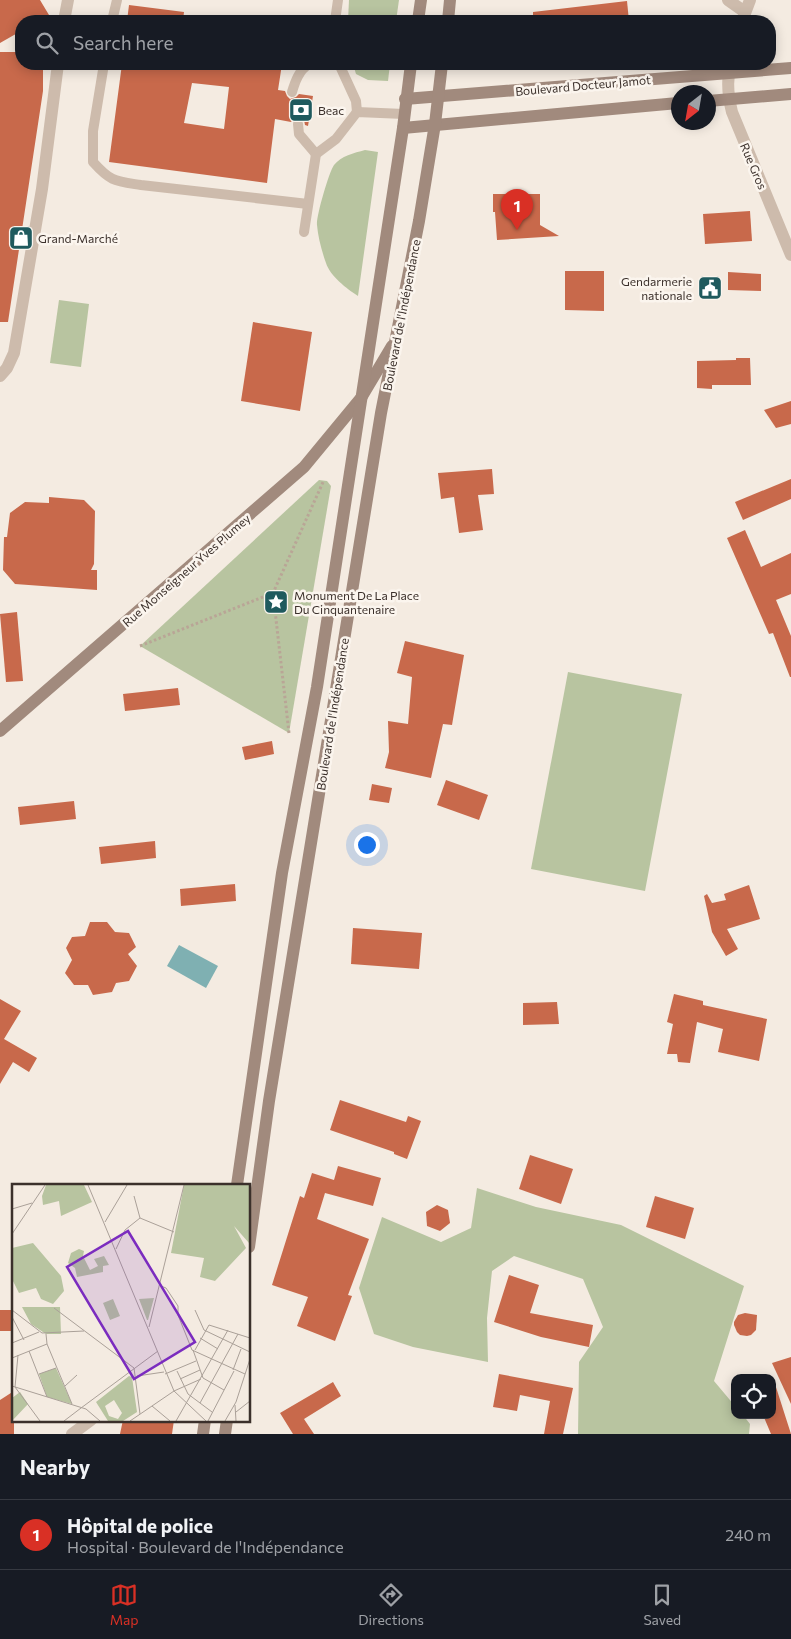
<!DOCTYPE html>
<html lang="en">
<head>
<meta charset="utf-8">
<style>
  :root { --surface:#171b24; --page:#20242c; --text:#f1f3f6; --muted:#9ea1a6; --line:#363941; --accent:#d93025 }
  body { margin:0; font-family:Commissioner,sans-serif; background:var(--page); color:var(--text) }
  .controls { position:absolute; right:15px; bottom:15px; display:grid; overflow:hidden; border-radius:10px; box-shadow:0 2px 12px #0003 }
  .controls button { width:45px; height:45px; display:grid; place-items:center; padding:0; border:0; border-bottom:1px solid var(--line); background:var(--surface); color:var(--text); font:25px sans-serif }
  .compass { position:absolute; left:671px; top:85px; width:45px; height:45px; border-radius:50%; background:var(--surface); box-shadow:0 2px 12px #0003; rotate:211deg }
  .you { position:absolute; left:366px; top:844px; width:18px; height:18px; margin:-12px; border:4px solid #fff; border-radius:50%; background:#1a73e8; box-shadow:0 0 0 8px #1a73e833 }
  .badge { display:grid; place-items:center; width:32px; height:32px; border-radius:50%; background:var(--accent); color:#fff; font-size:16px; font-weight:700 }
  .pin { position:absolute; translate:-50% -41px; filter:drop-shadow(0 1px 2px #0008) }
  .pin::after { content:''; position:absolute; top:26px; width:18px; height:15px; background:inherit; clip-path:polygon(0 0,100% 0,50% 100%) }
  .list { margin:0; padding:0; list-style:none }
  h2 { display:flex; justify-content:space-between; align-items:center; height:65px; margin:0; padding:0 20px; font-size:21px }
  h2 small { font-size:16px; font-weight:400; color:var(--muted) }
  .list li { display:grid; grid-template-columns:32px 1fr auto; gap:15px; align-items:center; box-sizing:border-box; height:70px; padding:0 20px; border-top:1px solid var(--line) }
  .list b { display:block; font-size:19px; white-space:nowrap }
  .list p { margin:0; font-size:16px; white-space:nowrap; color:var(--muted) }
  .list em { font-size:16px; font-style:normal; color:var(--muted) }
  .icon { flex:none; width:28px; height:28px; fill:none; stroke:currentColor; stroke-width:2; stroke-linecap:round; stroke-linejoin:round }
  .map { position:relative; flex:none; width:791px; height:1434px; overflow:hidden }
  .search { position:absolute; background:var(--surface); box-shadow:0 2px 12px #0003; left:15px; right:15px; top:15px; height:55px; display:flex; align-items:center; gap:12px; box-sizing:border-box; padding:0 18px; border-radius:20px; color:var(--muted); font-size:19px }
  .sheet { height:135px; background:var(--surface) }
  nav { display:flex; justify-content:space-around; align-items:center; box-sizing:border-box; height:70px; border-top:1px solid var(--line); background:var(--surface); font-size:14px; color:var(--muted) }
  nav a { display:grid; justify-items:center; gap:2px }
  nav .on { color:var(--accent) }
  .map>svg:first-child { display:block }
  .green { fill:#b8c4a0 }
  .water { fill:#7fb0b2 }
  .building { fill:#c8694b; fill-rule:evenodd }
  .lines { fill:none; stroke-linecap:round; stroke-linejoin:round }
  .path { stroke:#b9a596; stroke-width:3; stroke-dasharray:2.5 2.5; stroke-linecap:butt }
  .service { stroke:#cdbbac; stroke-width:10 }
  .minor { stroke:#cdbbac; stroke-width:12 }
  .secondary { stroke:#a18a7d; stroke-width:12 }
  .labels { text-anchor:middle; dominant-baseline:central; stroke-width:5; stroke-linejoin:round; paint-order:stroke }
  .street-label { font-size:12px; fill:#3b302b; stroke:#fbf5ee }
  .poi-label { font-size:12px; fill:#3b302b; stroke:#fbf5ee; text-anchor:start }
  .inset-road { fill:none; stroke:#aaa098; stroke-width:1 }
  .view { fill:#7b2cbf; fill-opacity:0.15; stroke:#7b2cbf; stroke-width:2.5 }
  .inset-edge { fill:none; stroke:#3b302b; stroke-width:2.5 }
</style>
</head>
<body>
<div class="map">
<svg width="791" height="1434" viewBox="0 0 791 1434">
  <rect width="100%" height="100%" fill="#f4ebe1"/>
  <g class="green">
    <polygon points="349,0 399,0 396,21 348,21"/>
    <polygon points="353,64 390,64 388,81 368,80 356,74"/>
    <path d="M365,150L378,152L358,296C347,289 330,276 326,263C322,252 318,237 317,225C316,217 329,172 334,165C341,156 354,153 365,150Z"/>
    <polygon points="59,300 89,304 81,367 50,363"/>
    <polygon points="319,480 327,481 331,486 289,733 140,646"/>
    <polygon points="568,672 682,694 645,891 531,869"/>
    <polygon points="477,1188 536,1207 621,1225 744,1286 714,1381 735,1406 735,1415 743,1415 750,1424 749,1434 578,1434 579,1362 603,1327 583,1279 514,1256 492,1271 487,1318 488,1362 413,1347 374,1334 359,1288 382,1217 441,1242 471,1228"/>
  </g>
  <polygon class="water" points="179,945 218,966 206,988 167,966"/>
  <g class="building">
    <polygon points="0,0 40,0 49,15 38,21 21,21 21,31 0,43"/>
    <polygon points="627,1 629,21 533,21 533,12"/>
    <polygon points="129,5 184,12 183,21 127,21"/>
    <polygon points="0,52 21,52 21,64 43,64 43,91 8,322 0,322"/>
    <path d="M122,64H282L278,90L285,91L287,96L290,99L296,97L299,94L313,96L308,126L305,125L304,120L300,118H294L291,122L275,119L267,183L109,162ZM192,83L229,87L224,129L184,123Z"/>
    <polygon points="493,194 540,194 540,225 559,236 497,240 495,212 493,212"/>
    <polygon points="750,211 752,241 705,244 703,214"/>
    <polygon points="565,271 604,271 604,311 565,310"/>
    <polygon points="728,272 761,274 761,291 728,290"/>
    <polygon points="253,322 312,332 300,411 241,401"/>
    <polygon points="736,358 750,358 751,385 712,385 712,389 697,388 697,361 736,360"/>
    <polygon points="791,401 791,424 776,428 764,410"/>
    <polygon points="492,469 494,494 478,495 483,530 459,533 454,497 441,499 438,473"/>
    <polygon points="791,479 791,499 743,520 735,502"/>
    <polygon points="49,497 84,500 95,511 94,564 91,570 97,570 97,590 15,584 3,570 4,537 7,537 10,513 25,502 49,503"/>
    <polygon points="745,530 761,567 791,553 791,594 776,600 791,636 791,677 790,677 773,633 769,634 727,538"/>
    <polygon points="17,612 23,681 6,682 0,614"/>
    <polygon points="405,641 464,655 452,725 443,724 431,778 385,768 389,752 388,721 408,724 412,677 397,673"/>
    <polygon points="178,688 180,705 125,711 123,694"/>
    <polygon points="272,741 274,754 245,760 242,747"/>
    <polygon points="446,780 488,795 479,820 437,805"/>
    <polygon points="372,784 392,788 389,803 369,800"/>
    <polygon points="74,801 76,819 20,825 18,807"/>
    <polygon points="155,841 156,858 101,864 99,847"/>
    <polygon points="235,884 236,901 181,906 180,889"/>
    <polygon points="749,885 760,919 727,929 738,949 726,956 712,932 704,896 707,894 712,903 726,900 724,894"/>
    <polygon points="90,922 107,922 115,932 129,933 136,947 128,954 137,966 129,981 116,983 112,992 93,995 88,985 74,985 65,973 72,960 66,948 72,937 85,936"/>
    <polygon points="353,928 422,933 419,969 351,964"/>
    <polygon points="674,994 703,1001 703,1005 767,1019 759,1061 718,1052 723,1029 697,1022 690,1063 678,1062 677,1054 667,1054 673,1024 667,1022"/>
    <polygon points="0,999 21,1011 4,1039 37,1058 29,1072 13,1062 0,1084"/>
    <polygon points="557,1002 559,1024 523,1025 523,1003"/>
    <polygon points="340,1100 406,1122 408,1116 421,1121 407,1159 394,1154 394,1152 330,1130"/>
    <polygon points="530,1155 573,1169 561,1204 519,1189"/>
    <polygon points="338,1166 381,1178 373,1206 325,1193 317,1219 369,1239 348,1295 352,1296 335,1341 297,1326 308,1297 272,1285 300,1196 304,1198 312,1173 334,1180"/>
    <polygon points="655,1196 694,1208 685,1239 646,1227"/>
    <polygon points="437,1205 448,1210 450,1223 440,1231 427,1226 426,1212"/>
    <polygon points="509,1275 539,1285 530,1313 593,1325 589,1347 541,1337 494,1322"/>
    <rect x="0" y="1310" width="14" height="21"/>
    <polygon points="745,1313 757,1315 756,1330 751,1335 747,1336 740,1335 737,1332 734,1325 734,1322 738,1315"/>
    <polygon points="791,1357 791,1404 772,1363"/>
    <polygon points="499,1374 573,1388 563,1434 544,1434 550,1401 520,1395 517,1411 493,1407"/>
    <polygon points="333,1382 341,1396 304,1419 314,1434 293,1434 280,1413"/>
    <polygon points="772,1384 775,1384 791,1434 771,1434 763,1415 772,1415"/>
    <polygon points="14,1391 14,1434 0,1434 0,1400"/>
    <polygon points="123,1420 174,1420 172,1434 120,1434"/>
  </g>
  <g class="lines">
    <g class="path">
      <polyline points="140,646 273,593"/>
      <polyline points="289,733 273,593 324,480"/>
    </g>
    <g class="service">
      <polyline points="112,21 117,0"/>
      <polyline points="335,21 338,0"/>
      <path d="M104,64L93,131V162C111,182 115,181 141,185L308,204"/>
      <polyline points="339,64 356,101 357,112"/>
      <path d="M292,92C295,82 299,70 309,64"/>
      <polyline points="298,124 299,134 316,154"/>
      <polyline points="304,232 316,154 336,139 357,112 404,114"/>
    </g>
    <g class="minor">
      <polyline points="728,0 745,12"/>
      <polyline points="64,21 68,0"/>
      <polyline points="742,21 750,0"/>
      <path d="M731,64C726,80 728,96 732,112L791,255"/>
      <polyline points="0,376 7,368 14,353 42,189 58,64"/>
      <polyline points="72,1434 91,1420"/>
    </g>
    <g class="secondary">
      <polyline points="418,21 421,0"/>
      <polyline points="448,21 450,0"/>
      <polyline points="405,99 791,68"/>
      <polyline points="708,101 791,94"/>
      <polyline points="403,128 678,103"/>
      <polyline points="0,731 304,467 361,398 392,346"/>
      <polyline points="237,1185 282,873 317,687 403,128 411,64"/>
      <polyline points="249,1247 269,1101 381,413 419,221 435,124 442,64"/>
      <polyline points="203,1434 205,1420"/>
      <polyline points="225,1434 227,1420"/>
    </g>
  </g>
  <defs>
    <symbol id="bank-square" viewBox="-11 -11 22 22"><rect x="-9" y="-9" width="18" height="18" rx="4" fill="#1f5a5e" stroke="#fbf5ee"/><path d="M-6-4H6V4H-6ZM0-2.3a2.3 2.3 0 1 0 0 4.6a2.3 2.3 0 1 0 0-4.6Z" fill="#fff"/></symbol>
    <symbol id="shop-square" viewBox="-11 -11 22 22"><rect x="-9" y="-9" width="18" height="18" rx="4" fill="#1f5a5e" stroke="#fbf5ee"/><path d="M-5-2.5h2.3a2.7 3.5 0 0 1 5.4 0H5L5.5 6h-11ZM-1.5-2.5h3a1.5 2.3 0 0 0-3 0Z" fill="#fff"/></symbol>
    <symbol id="civic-square" viewBox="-11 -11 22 22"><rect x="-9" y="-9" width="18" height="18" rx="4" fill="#1f5a5e" stroke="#fbf5ee"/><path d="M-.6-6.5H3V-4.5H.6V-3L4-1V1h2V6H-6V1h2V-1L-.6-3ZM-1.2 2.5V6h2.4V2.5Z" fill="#fff"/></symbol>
    <symbol id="sight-square" viewBox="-11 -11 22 22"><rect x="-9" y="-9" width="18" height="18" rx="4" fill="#1f5a5e" stroke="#fbf5ee"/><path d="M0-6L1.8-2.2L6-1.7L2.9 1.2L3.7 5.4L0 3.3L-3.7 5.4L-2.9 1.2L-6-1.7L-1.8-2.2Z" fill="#fff"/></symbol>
  </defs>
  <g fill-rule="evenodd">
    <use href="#bank-square" x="287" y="96" width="28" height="28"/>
    <use href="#shop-square" x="7" y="224" width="28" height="28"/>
    <use href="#civic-square" x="696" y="274" width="28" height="28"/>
    <use href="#sight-square" x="262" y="588" width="28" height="28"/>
  </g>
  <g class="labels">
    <g class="street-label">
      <text transform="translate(583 85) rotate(-5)">Boulevard Docteur Jamot</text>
      <text transform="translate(754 166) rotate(67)">Rue Gros</text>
      <text transform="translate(401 315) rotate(-79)">Boulevard de l'Indépendance</text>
      <text transform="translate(186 570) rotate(-41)">Rue Monseigneur Yves Plumey</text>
      <text transform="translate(332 714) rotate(-81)">Boulevard de l'Indépendance</text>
    </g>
    <g class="poi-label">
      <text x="318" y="110">Beac</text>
      <text x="38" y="238">Grand-Marché</text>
      <text x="692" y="281" text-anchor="end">Gendarmerie<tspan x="692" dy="14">nationale</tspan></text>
      <text x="294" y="595">Monument De La Place<tspan x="294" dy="14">Du Cinquantenaire</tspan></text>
    </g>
  </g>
  <g transform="translate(12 1184)">
    <rect width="238" height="238" fill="#f4ebe1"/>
    <path d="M34,1H72L80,18L49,32L47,17L31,21L30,12ZM172,1H237V59L222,42L234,64L203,97L188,93L192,74L159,69ZM21,59L49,92L52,107L41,120L29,115L24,104L7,109L0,95V64ZM67,65L72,67L71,72L78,86L86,82L82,75L92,72L97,81L91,82V88L65,93L63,84L56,79L59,69ZM142,114L136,136H135L127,115ZM101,115L108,132L98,136L91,119ZM10,123H48L49,150H34L19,140ZM44,184L60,220L35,213L27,190ZM117,192L120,193L125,228L111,237H96L84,218ZM102,216L110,229L106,235L97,232L93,222ZM8,208L16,220L0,237V214Z" fill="#b8c4a0" fill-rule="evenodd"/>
    <path class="inset-road" d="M76,1L162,207L194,237M122,12L128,34L162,48M0,25L20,19M93,38L115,1M0,50L33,1M104,65L113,46L128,34M149,102L154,104L166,122V131L180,166L233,190M42,124L122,184L128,230M0,126L30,149L72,147M183,126L192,146L238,168M0,133L12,156M137,143L172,1M34,150L35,160L60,220M188,154L206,165M0,159L27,148M181,166L191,194L212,206M183,166L197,141L238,154M17,167L35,213M6,171L3,203L28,237M0,174L35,160M221,186L229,165M165,187L176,210L200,228M27,190L44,184M153,190L184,177M125,192L152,188M168,195L188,186M0,202L74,225L88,237M53,202L65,191M162,207L189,195M188,219L226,150M223,221L224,237M140,222L158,237M69,224L146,167M224,228L238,217M52,237L69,224M118,237L162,207M164,237L216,146M196,237L222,187M213,237L224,218L238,175"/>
    <path class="view" d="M116,47L183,158L122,195L55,83Z"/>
    <rect width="238" height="238" class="inset-edge"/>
  </g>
</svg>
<div class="controls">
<button><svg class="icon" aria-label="locate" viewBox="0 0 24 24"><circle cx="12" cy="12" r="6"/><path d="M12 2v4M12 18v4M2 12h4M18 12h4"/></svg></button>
</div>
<svg class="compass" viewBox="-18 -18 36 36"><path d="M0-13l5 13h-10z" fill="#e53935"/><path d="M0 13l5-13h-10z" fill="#9ea1a6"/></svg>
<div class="you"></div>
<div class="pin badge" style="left:517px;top:230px">1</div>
<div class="search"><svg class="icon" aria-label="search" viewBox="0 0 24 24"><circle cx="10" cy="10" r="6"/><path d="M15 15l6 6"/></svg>Search here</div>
</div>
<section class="sheet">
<h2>Nearby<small></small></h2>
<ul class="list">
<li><span class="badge">1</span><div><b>Hôpital de police</b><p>Hospital · Boulevard de l'Indépendance</p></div><em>240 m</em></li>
</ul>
</section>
<nav>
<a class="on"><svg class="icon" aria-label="map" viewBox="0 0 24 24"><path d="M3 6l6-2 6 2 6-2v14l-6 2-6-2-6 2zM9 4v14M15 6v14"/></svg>Map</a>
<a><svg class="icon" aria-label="directions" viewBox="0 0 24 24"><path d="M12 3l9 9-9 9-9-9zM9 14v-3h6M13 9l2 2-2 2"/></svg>Directions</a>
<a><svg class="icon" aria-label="saved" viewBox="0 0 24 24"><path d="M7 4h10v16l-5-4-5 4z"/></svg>Saved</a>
</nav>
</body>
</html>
